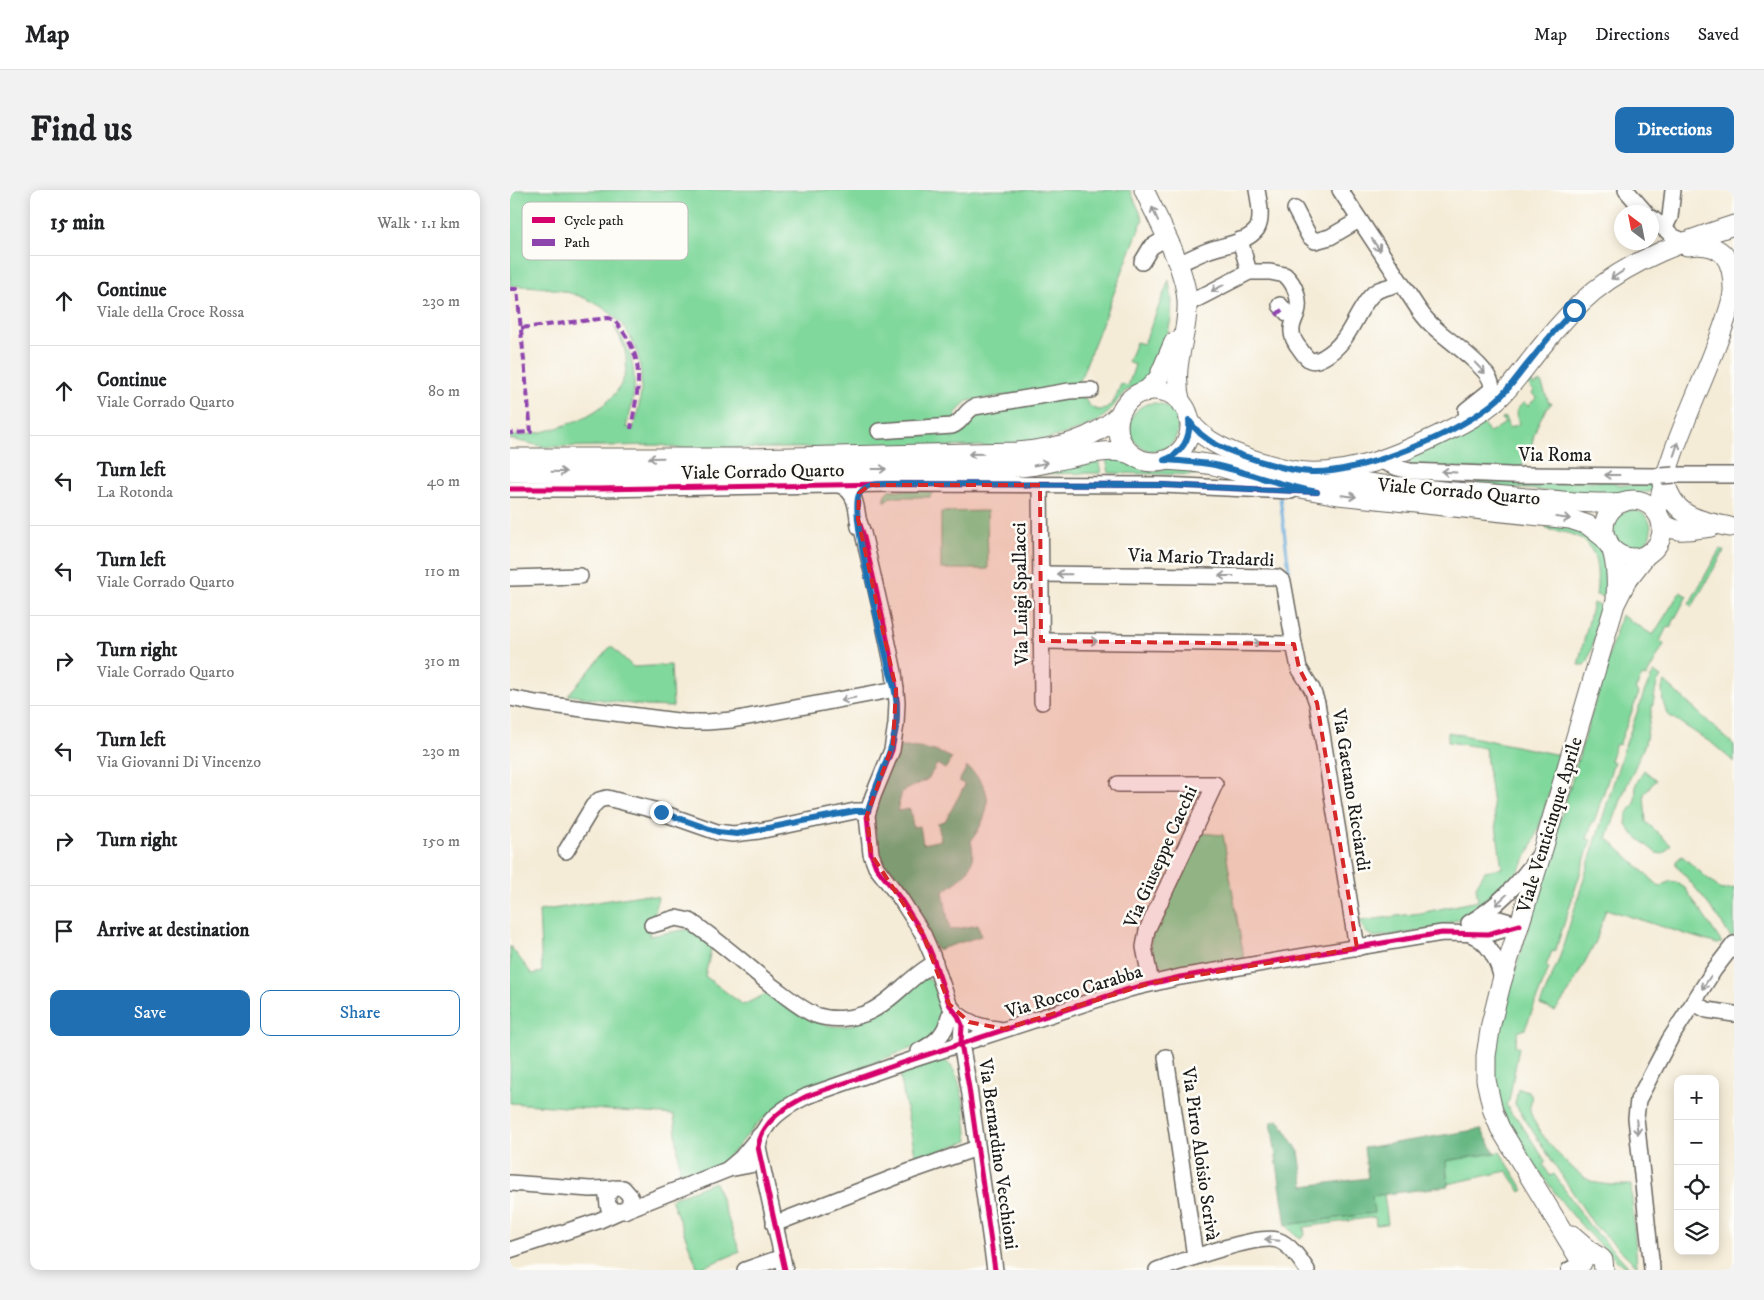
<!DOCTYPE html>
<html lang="en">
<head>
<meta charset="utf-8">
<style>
  :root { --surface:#fff; --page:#f2f2f2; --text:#202124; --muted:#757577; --line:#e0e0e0; --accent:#1f6fb2 }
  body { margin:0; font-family:"IM FELL DW Pica",serif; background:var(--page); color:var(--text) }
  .controls { position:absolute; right:15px; bottom:15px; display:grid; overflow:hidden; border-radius:10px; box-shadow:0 2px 12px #0003 }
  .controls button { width:45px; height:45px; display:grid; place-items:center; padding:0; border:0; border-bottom:1px solid var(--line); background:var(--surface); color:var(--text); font:25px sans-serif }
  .compass { position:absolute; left:1104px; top:15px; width:45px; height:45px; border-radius:50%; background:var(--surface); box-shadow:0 2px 12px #0003; rotate:328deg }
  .stop { position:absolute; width:15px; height:15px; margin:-11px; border:4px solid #1f6fb2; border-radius:50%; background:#fff }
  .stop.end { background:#1f6fb2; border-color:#fff; box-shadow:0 1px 5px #0008 }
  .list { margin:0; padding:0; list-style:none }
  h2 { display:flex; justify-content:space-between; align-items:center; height:65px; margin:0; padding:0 20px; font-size:21px }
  h2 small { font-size:16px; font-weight:400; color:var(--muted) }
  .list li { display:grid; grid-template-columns:32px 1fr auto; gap:15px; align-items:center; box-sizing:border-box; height:90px; padding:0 20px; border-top:1px solid var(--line) }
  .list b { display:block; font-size:19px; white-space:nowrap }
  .list p { margin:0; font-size:16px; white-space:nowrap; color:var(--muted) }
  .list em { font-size:16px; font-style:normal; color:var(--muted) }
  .actions { display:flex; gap:10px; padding:15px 20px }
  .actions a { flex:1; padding:11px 0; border:1px solid var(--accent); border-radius:10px; text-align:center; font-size:18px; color:var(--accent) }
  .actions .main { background:var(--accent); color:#fff }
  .icon { flex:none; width:28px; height:28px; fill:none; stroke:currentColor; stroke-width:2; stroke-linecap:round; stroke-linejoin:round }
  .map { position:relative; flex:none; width:1224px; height:1080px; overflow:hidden; border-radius:10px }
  header { display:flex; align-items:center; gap:30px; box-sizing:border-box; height:70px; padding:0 25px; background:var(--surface); border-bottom:1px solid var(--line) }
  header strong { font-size:24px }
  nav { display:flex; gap:28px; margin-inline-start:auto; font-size:18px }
  .intro { display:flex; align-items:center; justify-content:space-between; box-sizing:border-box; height:120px; padding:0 30px }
  h1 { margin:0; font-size:35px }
  .button { padding:12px 22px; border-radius:10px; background:var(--accent); color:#fff; font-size:18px; font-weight:700 }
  main { display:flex; gap:30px; padding:0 30px }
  aside { flex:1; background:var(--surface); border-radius:10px; box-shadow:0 2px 12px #0003 }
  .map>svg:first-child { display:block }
  .green { fill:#81d89c; stroke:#4e7a5c }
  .forest { fill:#68b884; stroke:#426a50 }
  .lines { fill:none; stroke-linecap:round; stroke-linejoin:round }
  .stream { stroke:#66abdb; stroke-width:3 }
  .minor-casing { stroke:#68655e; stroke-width:18 }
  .major-casing { stroke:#68655e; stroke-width:21 }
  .minor { stroke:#fff; stroke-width:15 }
  .major { stroke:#fff; stroke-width:19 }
  .minor-bridge-casing { stroke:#68655e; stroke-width:18; stroke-linecap:butt }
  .minor-bridge { stroke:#fff; stroke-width:15 }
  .quiet { stroke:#8e44ad; stroke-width:4; stroke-dasharray:8 4; stroke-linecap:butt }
  .cycleway-casing { stroke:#fdfcf7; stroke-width:8 }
  .cycleway { stroke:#d6006c; stroke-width:5 }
  .oneway { stroke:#999 }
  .route { stroke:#1f6fb2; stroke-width:6 }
  .marked { fill:#d62828; fill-opacity:0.2; stroke:#d62828; stroke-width:4; stroke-dasharray:10 6; stroke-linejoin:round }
  .labels { text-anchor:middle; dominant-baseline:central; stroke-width:5; stroke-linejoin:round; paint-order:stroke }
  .street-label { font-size:19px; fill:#1c1c1c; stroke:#fdfcf7 }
  .key { fill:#fdfcf7; stroke:#bab9b5; stroke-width:1 }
  .key-label { font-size:14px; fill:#1c1c1c }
</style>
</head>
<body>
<header>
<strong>Map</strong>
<nav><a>Map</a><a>Directions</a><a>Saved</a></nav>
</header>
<div class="intro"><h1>Find us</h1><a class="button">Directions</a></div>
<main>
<aside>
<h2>15 min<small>Walk · 1.1 km</small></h2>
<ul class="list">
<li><svg class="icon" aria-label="ahead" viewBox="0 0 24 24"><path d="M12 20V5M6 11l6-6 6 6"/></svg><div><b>Continue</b><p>Viale della Croce Rossa</p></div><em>230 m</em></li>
<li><svg class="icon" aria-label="ahead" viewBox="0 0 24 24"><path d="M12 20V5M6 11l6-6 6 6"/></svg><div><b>Continue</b><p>Viale Corrado Quarto</p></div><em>80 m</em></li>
<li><svg class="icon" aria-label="left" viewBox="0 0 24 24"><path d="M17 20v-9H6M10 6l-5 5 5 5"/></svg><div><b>Turn left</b><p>La Rotonda</p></div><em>40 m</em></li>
<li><svg class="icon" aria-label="left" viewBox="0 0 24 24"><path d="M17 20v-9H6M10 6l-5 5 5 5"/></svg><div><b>Turn left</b><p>Viale Corrado Quarto</p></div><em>110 m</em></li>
<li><svg class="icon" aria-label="right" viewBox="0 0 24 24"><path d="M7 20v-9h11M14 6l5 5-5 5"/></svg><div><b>Turn right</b><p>Viale Corrado Quarto</p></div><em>310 m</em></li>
<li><svg class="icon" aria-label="left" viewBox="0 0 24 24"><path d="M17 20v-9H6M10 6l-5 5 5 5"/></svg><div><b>Turn left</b><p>Via Giovanni Di Vincenzo</p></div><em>230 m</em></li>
<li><svg class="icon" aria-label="right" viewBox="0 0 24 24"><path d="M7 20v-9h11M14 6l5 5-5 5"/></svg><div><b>Turn right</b></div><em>150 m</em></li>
<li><svg class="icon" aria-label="arrive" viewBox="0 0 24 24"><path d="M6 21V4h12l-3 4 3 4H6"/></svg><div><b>Arrive at destination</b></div></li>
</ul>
<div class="actions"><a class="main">Save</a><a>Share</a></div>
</aside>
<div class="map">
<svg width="1224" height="1080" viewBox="0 0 1224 1080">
  <rect width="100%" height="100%" fill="#fdfcf7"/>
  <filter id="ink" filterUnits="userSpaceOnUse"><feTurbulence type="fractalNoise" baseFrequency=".02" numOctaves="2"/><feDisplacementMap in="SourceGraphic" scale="10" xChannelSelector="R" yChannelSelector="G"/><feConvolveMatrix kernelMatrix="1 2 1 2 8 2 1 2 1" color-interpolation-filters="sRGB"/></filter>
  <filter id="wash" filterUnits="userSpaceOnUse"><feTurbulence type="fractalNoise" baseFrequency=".0096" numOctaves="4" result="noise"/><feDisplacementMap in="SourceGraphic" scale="20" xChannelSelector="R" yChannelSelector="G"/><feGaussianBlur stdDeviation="1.12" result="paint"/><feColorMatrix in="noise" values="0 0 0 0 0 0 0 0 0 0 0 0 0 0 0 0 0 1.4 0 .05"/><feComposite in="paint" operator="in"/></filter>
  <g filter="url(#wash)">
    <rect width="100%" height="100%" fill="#f5ecd8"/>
    <g class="green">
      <path d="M0,0H620L633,29L568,195L457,211L445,224L447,227V241L458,236L474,220L559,204L575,208C579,217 585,222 596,219L604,211L611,194L618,196L625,175L618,172L626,152L634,154L659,90L662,112L661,129L656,151L645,178L634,192L614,202L599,222L588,231L568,240L530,251L479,256L172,259L151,255L35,257L0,249V246C43,245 128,219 115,161C113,152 108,144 104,136C129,168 128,200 116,237L123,239C154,142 93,94 0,96Z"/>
      <path d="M1022,192L1023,195L1031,192L1039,213H1042C1029,226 1020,248 1022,266H1018V270L1008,279L901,278L898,268L971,230L980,243L995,233L992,229L995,227L999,238L1009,234C1005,221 1004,222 1014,212L1018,216L1026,208L1022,203L1024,201L1016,193Z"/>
      <circle cx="644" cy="237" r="24"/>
      <polygon points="596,268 612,269 636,280 649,280 659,278 687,279 686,285 599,283"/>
      <polygon points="588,269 591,283 520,284"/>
      <polygon points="967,291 1100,291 1111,295 1148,294 1142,301 1139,302 1110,304 1059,303 968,295"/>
      <polygon points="379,300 423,300 420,307 380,307 375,312 375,304"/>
      <circle cx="1122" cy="339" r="19"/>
      <polygon points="477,321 478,379 431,379 431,322"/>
      <path d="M1037,334C1067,337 1100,350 1098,387C1097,394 1096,401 1095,407L1086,405C1089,385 1089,356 1066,346C1057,342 1046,341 1036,339Z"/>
      <polygon points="1210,359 1214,361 1182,417 1179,414"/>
      <path d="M1170,402L1177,406L1160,438L1157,437L1150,451L1154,454L1136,487L1132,486L1125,500L1129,503L1109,555L1106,554L1100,570L1104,572L1084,632H1082L1077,649L1081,650L1045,762L1042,761L1036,776L1039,778L1015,839L1008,842L1005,856L1009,857L999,911L996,914L1003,926L1007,928L1036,972L1033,974L1040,986L1044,984L1079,1035L1118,1076L1116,1078C1080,1050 1053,1015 1027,978C1009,952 990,926 985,894C980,867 988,840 995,815L1111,425L1143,445Z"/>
      <polygon points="1083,413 1094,417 1078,471 1074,475 1068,475"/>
      <polygon points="101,456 123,477 161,475 163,517 136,516 58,505"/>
      <polygon points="1144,482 1151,487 1147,493 1135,554 1114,602 1097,648 1150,697 1160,691 1166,692 1175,698 1212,753 1207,754 1096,719 1086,751 1059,802 1045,821 1030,815 1049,769 1113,562 1135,500"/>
      <polygon points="1155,492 1224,555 1224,572 1203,554 1157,524 1153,512 1152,498"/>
      <path d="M938,542L1049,565C1027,645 1019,711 926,737C907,743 886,744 866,747C857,745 853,740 850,731L910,723L968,711L966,696L975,681L992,678L975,558L938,552Z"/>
      <polygon points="1134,580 1146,590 1134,604 1136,632 1161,655 1153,664 1146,663 1121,642 1116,634 1117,624 1125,613 1126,594"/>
      <path d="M689,643L713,645L734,769L660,780C644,773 638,760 642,744Z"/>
      <polygon points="1172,666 1211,700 1224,698 1224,745 1221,748 1210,730 1192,706 1166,675 1166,671"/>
      <path d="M132,705L148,707L139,746L179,739L202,756L195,786L233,815L260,802C286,820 312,844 345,834L415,788C429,791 433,817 434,830L415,853L326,887L298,899L261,922L247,934L223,962L211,973L193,983L171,991L164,925L0,913V756L22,784L32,782L29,721Z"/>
      <path d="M429,868C454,873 455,930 458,951L406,969L389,881Z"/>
      <path d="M1008,899C1013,900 1019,899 1021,905C1023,910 1019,915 1020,920C1024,941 1060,980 1079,990C1091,996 1107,995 1121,995L1127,1076L1084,1035L1005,914Z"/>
      <polygon points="990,962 1014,1000 1011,1002 997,981 938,994 935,971"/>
      <polygon points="205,992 230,1062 188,1079 161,1009"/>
      <polygon points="874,1004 878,1034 866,1035 865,1027 794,1037 795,1045 790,1049 776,1035 864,1023 861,1006"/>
    </g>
    <g class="forest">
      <path d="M387,557C408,557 422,558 442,568L435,579L427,574L418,589L392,602L387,621L400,619L403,637L410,636L413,654L431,650L428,633L435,631L455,595L449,591L457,577C487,600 480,624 461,651C468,679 453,687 433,702L440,740L468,735L471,746L427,760L369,674L362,619Z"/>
      <polygon points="769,930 789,962 794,996 858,988 854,958 971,939 985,963 936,971 938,996 862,1006 864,1023 776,1035 761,932"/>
    </g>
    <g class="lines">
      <polyline class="stream" points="770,307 779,380"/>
    </g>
  </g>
  <g filter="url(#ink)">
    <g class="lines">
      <defs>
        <g id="minor">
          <path d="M830,0L909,120C914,127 919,133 925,138C936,149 988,183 981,200L956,220L958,230"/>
          <polyline points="1116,0 1135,22"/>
          <polyline points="785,19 799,46 805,51 820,47 849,30"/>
          <polyline points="1142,28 1164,47 1176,52"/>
          <polyline points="1154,39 1160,27 1163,0"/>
          <polyline points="730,50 739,82"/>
          <polyline points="632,72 641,57 656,48"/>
          <path d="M668,74C677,70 687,65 697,61C712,55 737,53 747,39C753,29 749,11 747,0"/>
          <path d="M677,112L683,111L739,82H760L775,85C785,94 791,110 787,123C785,129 781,135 782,142C782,148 786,154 790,159C792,162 796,168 800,170C805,172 810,169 814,167C840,152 843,127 860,107C870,95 880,99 890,92"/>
          <polyline points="770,115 777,123 785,127"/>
          <path d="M369,241L442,236C453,232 454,222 464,217L559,201L581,200"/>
          <polyline points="868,270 888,278 900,281 1000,285 1151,286"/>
          <polyline points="1164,285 1224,285"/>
          <path d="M329,295C347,301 347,321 349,337"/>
          <polyline points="530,295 532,512"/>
          <polyline points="0,299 88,299 379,294 653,295 781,301"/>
          <polyline points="348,329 353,343 372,425 384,482 387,512 386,534 382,560 363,606 357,625 361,664 366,677 390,708 413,744 422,765 439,814 448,826 452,835 451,853 459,898 485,1080"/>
          <polyline points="531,384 767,387 773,392 774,397 784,454 531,451"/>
          <polyline points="0,388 70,386"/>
          <polyline points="784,454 789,478 802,499 807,513 847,758"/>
          <polyline points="0,508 26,513 175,532 197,532 222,530 386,499"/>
          <polyline points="608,594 705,594 637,740 634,757 641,793"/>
          <polyline points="56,661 83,616 89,610 97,608 144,620 207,642 223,644 249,641 345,621 358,621"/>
          <polyline points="966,731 989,729 1010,735"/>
          <path d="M959,733C988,716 1008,694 1028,667"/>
          <path d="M142,735L166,728L180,731C208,750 234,773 261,795C275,805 289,818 305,825C323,831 345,829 361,821C385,809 401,785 425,773"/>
          <path d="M960,744C979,751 989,772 992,791"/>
          <polyline points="1183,813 1197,820 1224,824"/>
          <path d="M445,822C458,833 471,838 488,839"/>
          <path d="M409,861C425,853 436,844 439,826"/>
          <polyline points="656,867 685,1067"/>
          <polyline points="218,979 231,968 250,945"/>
          <polyline points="0,993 80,999 113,998 120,1006 120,1014 114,1021 104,1021 98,1016 97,1006 103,998"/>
          <polyline points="116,1020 219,979 240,975 249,968"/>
          <polyline points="264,1034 401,981 467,958"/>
          <polyline points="0,1060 88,1031 108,1022"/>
          <polyline points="1142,1079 1126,928 1128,910 1160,849 1204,780 1224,754"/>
          <polyline points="235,1080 272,1067"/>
          <path d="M275,1080L248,957C252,931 275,917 297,906L386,875L619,799L670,787L932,743L978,744L1010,735"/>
          <path d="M647,1080C670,1072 747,1044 767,1050C780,1054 790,1069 797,1080"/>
          <polyline points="1059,1080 1072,1073"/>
        </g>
        <g id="major">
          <path d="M634,0C648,30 676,79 677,111C679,148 660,173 671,214"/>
          <path d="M1177,56C1213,51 1224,69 1223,103"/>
          <circle cx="644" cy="236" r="36"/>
          <polyline points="635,202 648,189 664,152"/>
          <path d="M679,230C715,289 915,299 981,305C1009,307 1037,310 1065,312C1081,313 1098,314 1114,312"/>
          <path d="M0,268H233L507,262C545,258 582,252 610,224"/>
          <polyline points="654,270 683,272 704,275 774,295 828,305 1060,329 1078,335 1098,351"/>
          <path d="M785,281C837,288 891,264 937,241C956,232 976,221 991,206C1006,191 1018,173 1032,156C1047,137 1065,117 1084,101C1125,68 1175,51 1224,35"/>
          <path d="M0,282L96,283L487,279C500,278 513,277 526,275C550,271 601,254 622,265"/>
          <path d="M1155,291C1164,328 1188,330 1220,337"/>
          <circle cx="1123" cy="339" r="29"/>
          <path d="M1147,323C1156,269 1183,215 1203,164C1211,143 1220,122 1224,99"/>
          <path d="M1151,331C1165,346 1183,339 1201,337"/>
          <path d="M1100,355C1107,372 1107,390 1106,408"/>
          <polyline points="1062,1045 1085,1065"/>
          <path d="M1075,1067C1082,1063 1088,1064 1093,1070L1094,1080"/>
          <polyline points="1072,1073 990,938 983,921 976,890 976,866 981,834 991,794 1033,659 1105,414 1117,390 1138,363"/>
        </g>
      </defs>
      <use href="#minor" class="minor-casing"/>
      <use href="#major" class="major-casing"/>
      <use href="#minor" class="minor"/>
      <use href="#major" class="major"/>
      <defs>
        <polyline id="minor-bridge" points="1151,286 1164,285"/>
      </defs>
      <use href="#minor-bridge" class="minor-bridge-casing"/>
      <use href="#minor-bridge" class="minor-bridge"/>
      <g class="quiet">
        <polyline points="0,99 7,99 21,242 0,243"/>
        <polyline points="766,125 773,119"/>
        <path d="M11,138L98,128C105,129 108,135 112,140C137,175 127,201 121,239"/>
      </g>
      <defs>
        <g id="cycleway">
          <polyline points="0,299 88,299 379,294 653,295 807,302"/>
          <polyline points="348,329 353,343 372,425 384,482 387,512 386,534 382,560 363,606 357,625 361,664 366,677 390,708 413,744 422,765 439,814 448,826 452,835 451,853 459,898 485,1080"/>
          <path d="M275,1080L248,957C252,931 275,917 297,906L386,875L619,799L670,787L932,743L978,744L1010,735"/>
        </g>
      </defs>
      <use href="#cycleway" class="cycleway-casing"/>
      <use href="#cycleway" class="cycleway"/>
    </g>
    <defs><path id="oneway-shaft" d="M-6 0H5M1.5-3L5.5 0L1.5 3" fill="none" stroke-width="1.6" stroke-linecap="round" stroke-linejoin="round" transform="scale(1.25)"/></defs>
    <g class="oneway">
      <use href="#oneway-shaft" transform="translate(645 24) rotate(-114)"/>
      <use href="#oneway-shaft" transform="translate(866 55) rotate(56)"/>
      <use href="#oneway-shaft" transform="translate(1107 85) rotate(146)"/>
      <use href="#oneway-shaft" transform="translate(708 98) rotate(152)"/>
      <use href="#oneway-shaft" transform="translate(970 178) rotate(47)"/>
      <use href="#oneway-shaft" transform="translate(1166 259) rotate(-72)"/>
      <use href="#oneway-shaft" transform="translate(466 264) rotate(179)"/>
      <use href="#oneway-shaft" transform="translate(146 268) rotate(179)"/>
      <use href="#oneway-shaft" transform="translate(531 274) rotate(-11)"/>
      <use href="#oneway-shaft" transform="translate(369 279)"/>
      <use href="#oneway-shaft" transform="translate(49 282) rotate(1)"/>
      <use href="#oneway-shaft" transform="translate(939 282) rotate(-177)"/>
      <use href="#oneway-shaft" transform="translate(1102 285) rotate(-180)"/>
      <use href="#oneway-shaft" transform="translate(839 306) rotate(6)"/>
      <use href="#oneway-shaft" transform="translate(1053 328) rotate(7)"/>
      <use href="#oneway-shaft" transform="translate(554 384) rotate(-179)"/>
      <use href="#oneway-shaft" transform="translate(716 386) rotate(-180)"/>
      <use href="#oneway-shaft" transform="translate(580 451) rotate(1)"/>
      <use href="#oneway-shaft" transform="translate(743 453) rotate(1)"/>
      <use href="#oneway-shaft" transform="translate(338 509) rotate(169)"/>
      <use href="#oneway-shaft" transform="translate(991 710) rotate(137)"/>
      <use href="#oneway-shaft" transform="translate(1196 793) rotate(123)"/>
      <use href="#oneway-shaft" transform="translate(1127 937) rotate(84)"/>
      <use href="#oneway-shaft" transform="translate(762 1050) rotate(-175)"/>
    </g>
  </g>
  <g class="lines" filter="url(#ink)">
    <path class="route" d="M151,622L208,642L227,644L345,621H358C373,569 400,541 380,483C374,455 339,324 349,305C355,293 367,294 379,294L653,295L807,302C772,296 739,283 705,275C688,272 671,271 654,270C672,264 681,248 679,230C693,254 724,263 749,271C766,276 783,281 801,282C851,284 951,243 988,209C1000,198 1009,184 1020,171C1034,153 1048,136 1064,120"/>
  </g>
  <path class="marked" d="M360,295H530L531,451L784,454L789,478L807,513L847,758L641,793L494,839L459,832L439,814L413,744L361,664L357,625L383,554L386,499L348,329L349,303Z"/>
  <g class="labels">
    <g class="street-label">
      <text x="1045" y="265">Via Roma</text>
      <text transform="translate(253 282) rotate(-1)">Viale Corrado Quarto</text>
      <text transform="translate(949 302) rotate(5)">Viale Corrado Quarto</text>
      <text transform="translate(691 368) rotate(2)">Via Mario Tradardi</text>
      <text transform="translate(511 404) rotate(-91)">Via Luigi Spallacci</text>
      <text transform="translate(841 600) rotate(81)">Via Gaetano Ricciardi</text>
      <text transform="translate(1040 635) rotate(-73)">Viale Venticinque Aprile</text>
      <text transform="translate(651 667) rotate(-66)">Via Giuseppe Cacchi</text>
      <text transform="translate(564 802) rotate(-17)">Via Rocco Carabba</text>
      <text transform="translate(488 964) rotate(82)">Via Bernardino Vecchioni</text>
      <text transform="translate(690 964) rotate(82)">Via Pirro Aloisio Scrivà</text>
    </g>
  </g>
  <rect x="12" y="12" width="166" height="58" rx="8" class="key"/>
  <rect x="22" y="27" width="23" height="6" fill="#d6006c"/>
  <rect x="22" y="49" width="23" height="7" fill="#8e44ad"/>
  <g class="key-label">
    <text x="54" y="35">Cycle path</text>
    <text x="54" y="57">Path</text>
  </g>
</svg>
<div class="controls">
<button>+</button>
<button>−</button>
<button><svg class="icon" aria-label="locate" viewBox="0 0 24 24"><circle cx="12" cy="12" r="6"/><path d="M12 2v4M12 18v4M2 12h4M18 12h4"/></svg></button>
<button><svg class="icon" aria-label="layers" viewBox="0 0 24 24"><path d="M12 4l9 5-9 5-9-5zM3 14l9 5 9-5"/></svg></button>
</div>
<svg class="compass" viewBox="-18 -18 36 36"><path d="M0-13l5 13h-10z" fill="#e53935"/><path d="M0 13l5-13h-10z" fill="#757577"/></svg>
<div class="stop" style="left:1064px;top:120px"></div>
<div class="stop end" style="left:151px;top:622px"></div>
</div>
</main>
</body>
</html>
